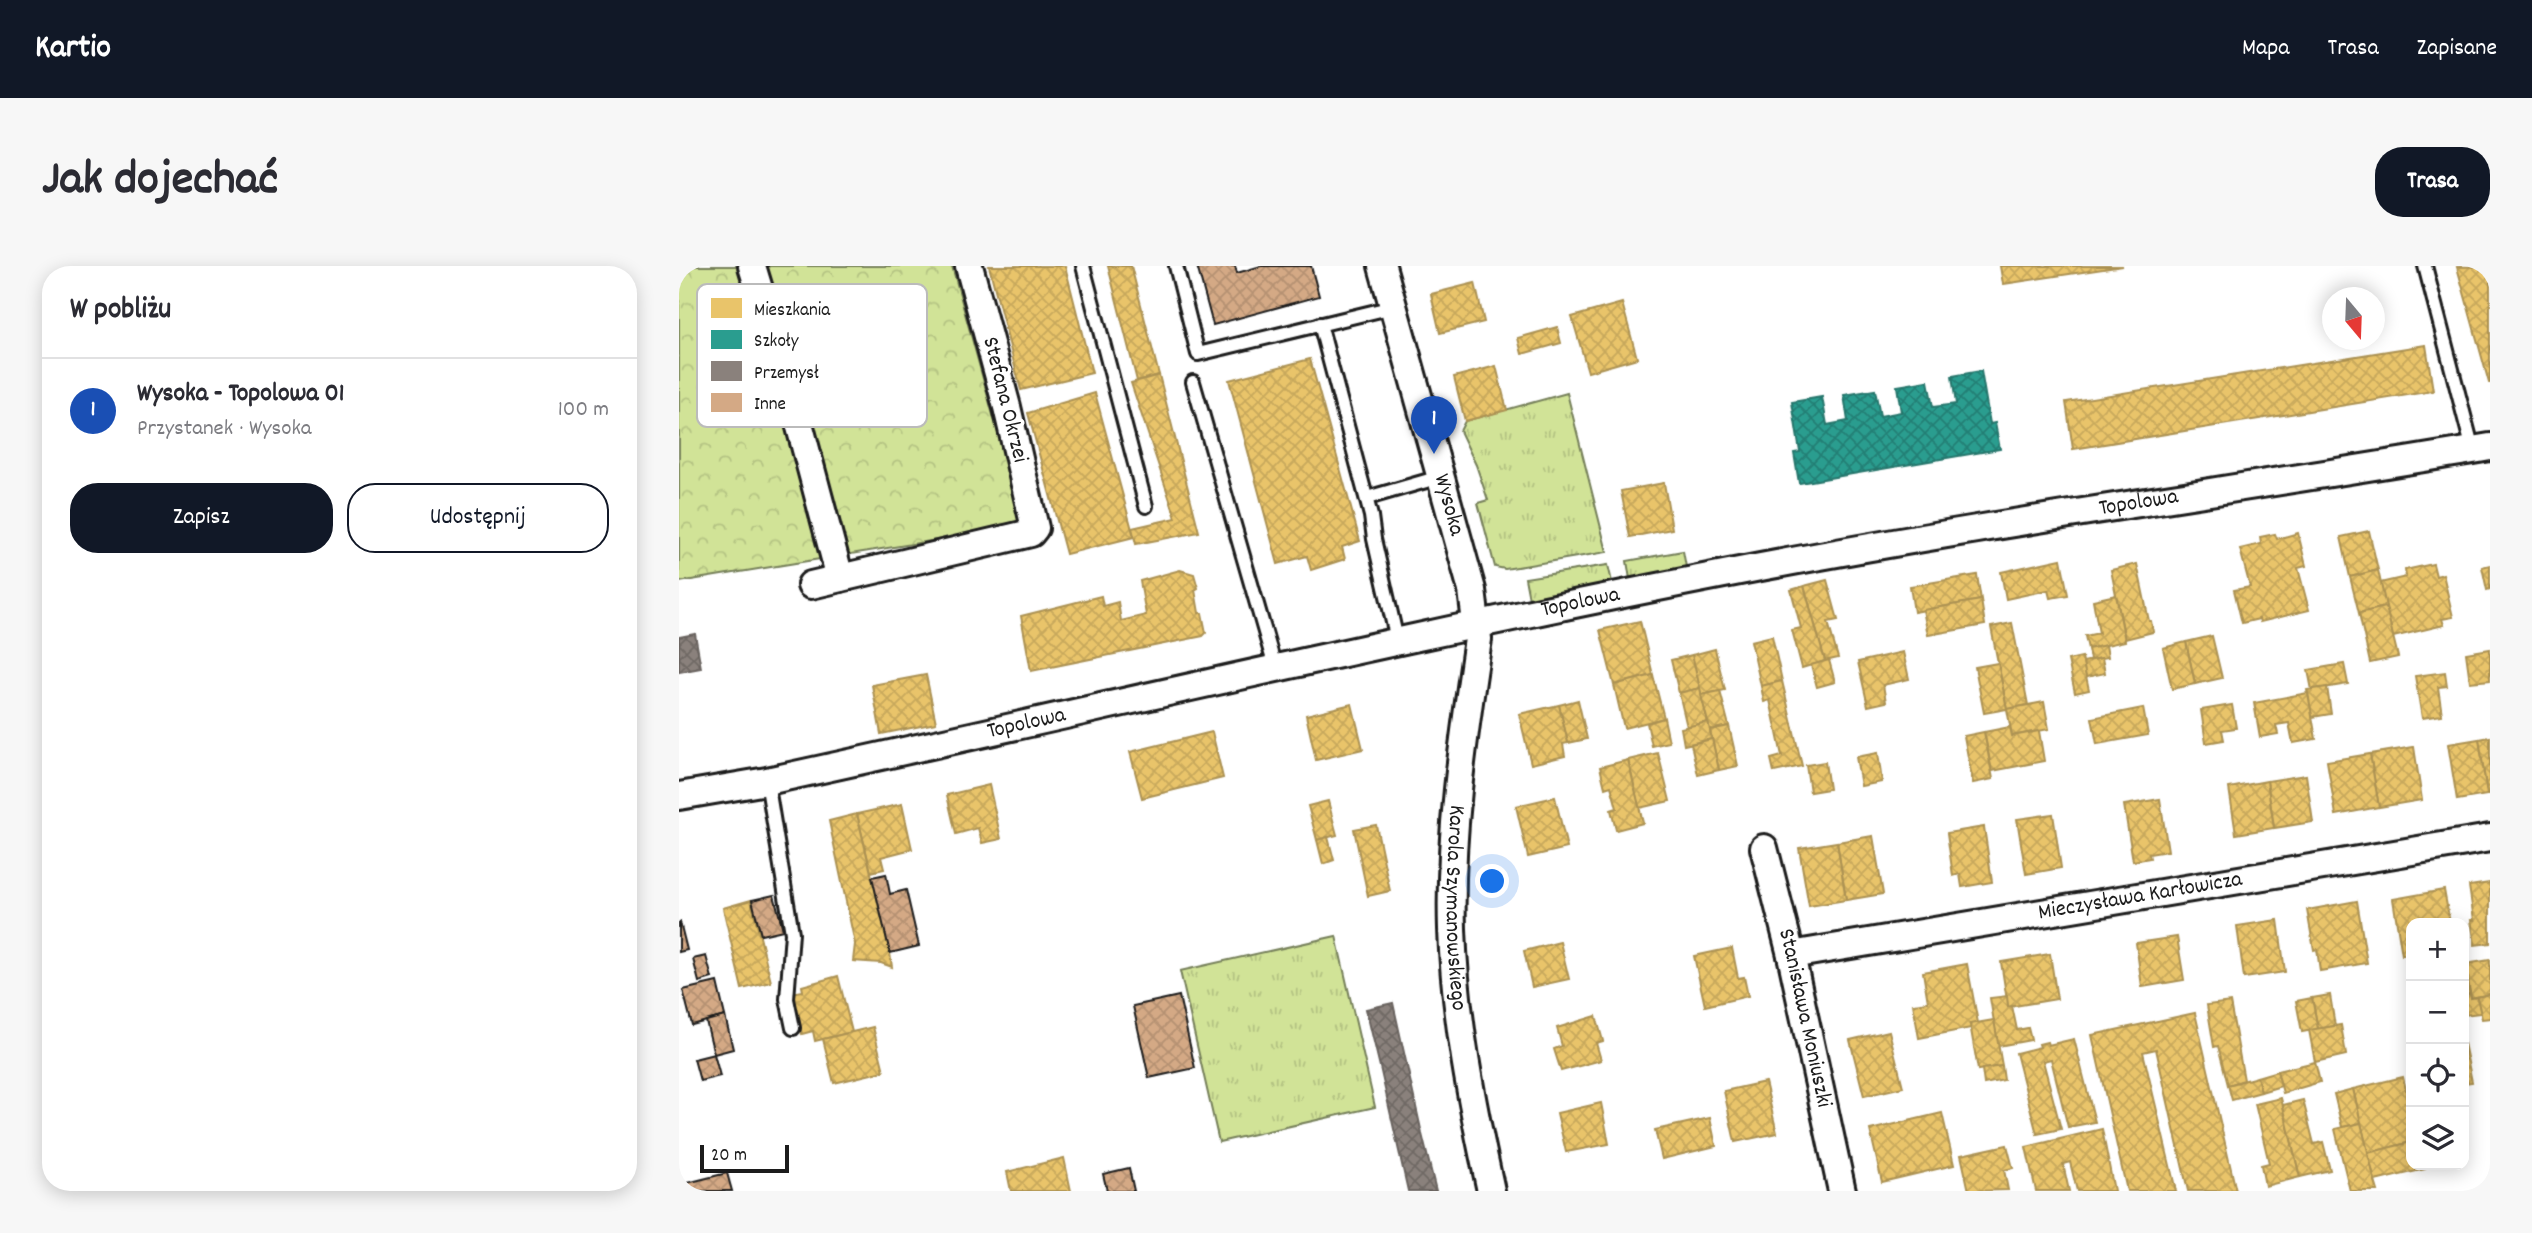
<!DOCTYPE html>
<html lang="pl">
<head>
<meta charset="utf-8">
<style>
  :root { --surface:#fff; --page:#f7f7f7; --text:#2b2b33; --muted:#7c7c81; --line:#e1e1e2; --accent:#111827 }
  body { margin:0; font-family:Dekko,sans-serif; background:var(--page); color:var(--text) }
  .controls { position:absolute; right:21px; bottom:21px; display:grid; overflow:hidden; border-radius:14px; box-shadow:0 4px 18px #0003 }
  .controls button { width:63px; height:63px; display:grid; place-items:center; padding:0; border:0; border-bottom:2px solid var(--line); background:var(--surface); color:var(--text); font:35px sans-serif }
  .compass { position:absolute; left:1643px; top:21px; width:63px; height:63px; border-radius:50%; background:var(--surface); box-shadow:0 4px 18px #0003; rotate:161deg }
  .scale { position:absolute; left:21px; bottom:18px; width:89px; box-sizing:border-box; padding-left:7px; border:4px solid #1c1c1c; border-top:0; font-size:19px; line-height:24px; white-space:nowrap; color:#1c1c1c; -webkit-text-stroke:5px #fff; paint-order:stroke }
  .you { position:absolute; left:814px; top:616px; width:24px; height:24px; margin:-18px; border:5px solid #fff; border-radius:50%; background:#1a73e8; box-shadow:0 0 0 10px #1a73e833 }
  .badge { display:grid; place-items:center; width:46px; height:46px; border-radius:50%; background:var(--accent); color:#fff; font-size:23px; font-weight:700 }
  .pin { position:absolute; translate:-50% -58px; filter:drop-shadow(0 2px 4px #0008) }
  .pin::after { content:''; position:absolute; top:37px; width:24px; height:21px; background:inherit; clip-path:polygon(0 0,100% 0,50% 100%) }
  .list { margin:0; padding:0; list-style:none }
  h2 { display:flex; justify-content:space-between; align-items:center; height:91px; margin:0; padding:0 28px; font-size:30px }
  h2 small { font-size:23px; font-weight:400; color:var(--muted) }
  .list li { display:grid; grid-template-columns:46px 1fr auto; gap:21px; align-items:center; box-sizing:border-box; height:105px; padding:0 28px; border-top:2px solid var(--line) }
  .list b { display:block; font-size:26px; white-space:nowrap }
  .list p { margin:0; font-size:23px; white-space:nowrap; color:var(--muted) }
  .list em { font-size:23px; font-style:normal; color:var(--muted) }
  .actions { display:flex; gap:14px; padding:21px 28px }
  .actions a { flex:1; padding:16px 0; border:2px solid var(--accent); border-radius:28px; text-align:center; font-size:24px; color:var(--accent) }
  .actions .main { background:var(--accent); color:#fff }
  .icon { flex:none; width:38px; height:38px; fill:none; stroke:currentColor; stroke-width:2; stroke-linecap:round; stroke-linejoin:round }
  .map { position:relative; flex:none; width:1811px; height:925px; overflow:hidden; border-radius:28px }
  header { display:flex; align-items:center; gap:42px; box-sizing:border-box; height:98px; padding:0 35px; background:var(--accent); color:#fff }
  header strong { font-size:33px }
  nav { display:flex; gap:38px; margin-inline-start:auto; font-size:24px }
  .intro { display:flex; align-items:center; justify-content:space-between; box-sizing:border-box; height:168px; padding:0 42px }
  h1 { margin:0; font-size:49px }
  .button { padding:18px 32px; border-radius:28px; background:var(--accent); color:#fff; font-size:24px; font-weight:700 }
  main { display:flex; gap:42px; padding:0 42px }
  aside { flex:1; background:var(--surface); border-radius:28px; box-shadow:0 4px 18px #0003 }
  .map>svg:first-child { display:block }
  .grass { fill:url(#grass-tufts); stroke:#76805a; stroke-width:2 }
  .forest { fill:url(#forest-crowns); stroke:#76805a; stroke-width:2 }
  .homes { fill:url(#homes-cross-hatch); stroke:#ac9253; stroke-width:2 }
  .schools { fill:url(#schools-cross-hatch); stroke:#26766c; stroke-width:2 }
  .industry { fill:url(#industry-cross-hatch); stroke:#69635f; stroke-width:2 }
  .building { fill:url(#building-cross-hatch); stroke:#1c1c1c; stroke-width:2 }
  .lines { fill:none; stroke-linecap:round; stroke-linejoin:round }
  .service-casing { stroke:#1c1c1c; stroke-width:18 }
  .minor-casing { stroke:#1c1c1c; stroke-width:32 }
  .service { stroke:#fff; stroke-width:12 }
  .minor { stroke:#fff; stroke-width:26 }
  .labels { text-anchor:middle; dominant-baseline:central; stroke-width:7; stroke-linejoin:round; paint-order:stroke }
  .street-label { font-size:23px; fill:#1c1c1c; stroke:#fff }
  .key { fill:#fff; stroke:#bbb; stroke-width:2 }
  .key-label { font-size:19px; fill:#1c1c1c }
</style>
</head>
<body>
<header>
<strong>Kartio</strong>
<nav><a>Mapa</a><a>Trasa</a><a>Zapisane</a></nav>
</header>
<div class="intro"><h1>Jak dojechać</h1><a class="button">Trasa</a></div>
<main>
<aside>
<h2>W pobliżu<small></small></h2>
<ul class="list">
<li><span class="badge" style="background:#1a4fb4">1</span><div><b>Wysoka - Topolowa 01</b><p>Przystanek · Wysoka</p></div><em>100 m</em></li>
</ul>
<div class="actions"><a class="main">Zapisz</a><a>Udostępnij</a></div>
</aside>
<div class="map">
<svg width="1811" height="925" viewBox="0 0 1811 925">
  <defs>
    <pattern id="grass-tufts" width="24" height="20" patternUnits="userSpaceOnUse" patternTransform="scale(1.75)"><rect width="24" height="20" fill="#d1e397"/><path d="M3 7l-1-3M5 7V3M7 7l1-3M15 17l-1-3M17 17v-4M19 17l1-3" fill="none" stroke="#b3c282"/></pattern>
    <pattern id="forest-crowns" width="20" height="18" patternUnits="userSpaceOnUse" patternTransform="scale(1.75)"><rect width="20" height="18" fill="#d1e397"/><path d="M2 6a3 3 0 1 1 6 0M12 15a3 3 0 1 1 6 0" fill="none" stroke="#b3c282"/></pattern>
    <pattern id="homes-cross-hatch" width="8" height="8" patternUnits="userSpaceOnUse" patternTransform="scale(1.75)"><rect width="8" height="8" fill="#e9c46a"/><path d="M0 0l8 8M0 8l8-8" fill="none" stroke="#c7a85b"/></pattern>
    <pattern id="schools-cross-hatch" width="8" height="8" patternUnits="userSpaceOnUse" patternTransform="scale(1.75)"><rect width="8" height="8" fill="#2a9d8f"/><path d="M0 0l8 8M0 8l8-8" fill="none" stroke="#237f74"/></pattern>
    <pattern id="industry-cross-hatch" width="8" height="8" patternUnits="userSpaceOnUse" patternTransform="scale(1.75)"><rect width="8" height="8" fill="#8a817c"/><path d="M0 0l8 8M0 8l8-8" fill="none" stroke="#706965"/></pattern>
    <pattern id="building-cross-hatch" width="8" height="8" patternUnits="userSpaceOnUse" patternTransform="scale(1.75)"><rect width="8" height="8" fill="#d4a985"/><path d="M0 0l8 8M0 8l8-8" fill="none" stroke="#b59172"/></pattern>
  </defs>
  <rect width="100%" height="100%" fill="#fff"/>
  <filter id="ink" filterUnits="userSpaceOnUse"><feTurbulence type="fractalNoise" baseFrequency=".0143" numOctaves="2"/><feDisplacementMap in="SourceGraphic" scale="14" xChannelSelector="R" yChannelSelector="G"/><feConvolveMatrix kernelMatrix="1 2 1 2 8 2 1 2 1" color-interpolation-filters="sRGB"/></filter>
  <g filter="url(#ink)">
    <g class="grass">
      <polygon points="888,127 928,286 826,303 816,301 799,237 809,234 797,199 781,165 786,155"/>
      <polygon points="1004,285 1007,301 951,313 948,295"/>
      <polygon points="929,299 933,316 850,333 846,312"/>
      <polygon points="657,670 696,841 540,876 501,705"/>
    </g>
    <polygon class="forest" points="0,0 273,0 344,258 319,264 0,316"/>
    <g class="homes">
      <polygon points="310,0 386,0 413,107 342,124"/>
      <polygon points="429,0 452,0 480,109 458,115"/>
      <polygon points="1321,0 1444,0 1324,18"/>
      <polygon points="1811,0 1811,117 1810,117 1778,1"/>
      <polygon points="796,17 805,56 761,67 752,28"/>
      <polygon points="943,37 958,92 909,106 893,51"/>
      <polygon points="878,61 882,77 843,88 839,72"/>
      <polygon points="1747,79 1754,125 1394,183 1387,136"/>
      <polygon points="631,93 681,275 663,281 666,293 632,304 628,290 599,298 550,114"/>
      <polygon points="817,100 828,144 786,155 775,111"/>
      <polygon points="480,109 520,266 457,278 453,262 497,252 452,117"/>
      <polygon points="416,127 455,271 387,288 349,147"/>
      <polygon points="985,217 993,263 951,271 942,225"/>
      <polygon points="1690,265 1699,304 1671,311 1662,271"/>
      <polygon points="1619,267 1627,300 1619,302 1630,344 1581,356 1580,353 1563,357 1555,324 1571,321 1561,283 1582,278 1581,271 1596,268 1598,273"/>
      <polygon points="1382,293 1389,329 1371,332 1369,324 1327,333 1322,306"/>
      <polygon points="1458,298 1470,355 1472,355 1474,366 1446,373 1432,304"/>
      <polygon points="1754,298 1757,310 1764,308 1774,351 1763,353 1765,359 1714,371 1701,317 1727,311 1726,304"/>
      <polygon points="1811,299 1811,323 1808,324 1803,301"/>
      <polygon points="501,304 515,308 519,322 516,324 520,347 523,347 527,367 524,370 352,405 342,350 422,330 424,340 439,336 442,355 467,349 461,315"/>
      <polygon points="1699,304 1707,341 1680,347 1671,311"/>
      <polygon points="1298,309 1302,334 1235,346 1231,320"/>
      <polygon points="1148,314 1159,354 1149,356 1159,392 1146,395 1125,320"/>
      <polygon points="1125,320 1146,395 1123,402 1113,364 1122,362 1112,324"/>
      <polygon points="1437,329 1446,375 1409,383 1406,370 1420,367 1414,334"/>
      <polygon points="1302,334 1306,359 1249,369 1244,344"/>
      <polygon points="1707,341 1719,391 1691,397 1680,347"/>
      <polygon points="961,355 974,409 935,419 921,364"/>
      <polygon points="1333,357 1349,439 1328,443 1312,361"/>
      <polygon points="1093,370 1103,415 1082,420 1072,375"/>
      <polygon points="1533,370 1543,412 1516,418 1507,376"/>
      <polygon points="1507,376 1516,418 1493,423 1484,382"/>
      <polygon points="1427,379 1429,391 1411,394 1409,383"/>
      <polygon points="1036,383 1046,424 1022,429 1013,389"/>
      <polygon points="1811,383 1811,414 1791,416 1787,387"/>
      <polygon points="1224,386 1230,413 1204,419 1207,436 1189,440 1179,396"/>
      <polygon points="1013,389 1021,422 1000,427 992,394"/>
      <polygon points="1403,391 1410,424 1396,427 1389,394"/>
      <polygon points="1423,392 1426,407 1407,411 1404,396"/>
      <polygon points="1150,394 1156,416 1138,421 1132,399"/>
      <polygon points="1319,397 1328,443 1305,447 1296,401"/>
      <polygon points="1665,398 1669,418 1633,424 1629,404"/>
      <polygon points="1766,406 1768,420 1759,421 1763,449 1743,452 1736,410"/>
      <polygon points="247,409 257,457 202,468 193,419"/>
      <polygon points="974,409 985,452 945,462 935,419"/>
      <polygon points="1103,415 1123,500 1095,506 1092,493 1103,490 1091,434 1085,436 1082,420"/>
      <polygon points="1648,421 1652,448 1633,451 1628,424"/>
      <polygon points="1021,422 1029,456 1008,461 1000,427"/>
      <polygon points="1041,425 1050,460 1031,464 1022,429"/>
      <polygon points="1629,427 1637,473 1614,477 1610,457 1597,459 1599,468 1581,471 1575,437"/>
      <polygon points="899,434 908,473 889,477 880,439"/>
      <polygon points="1365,436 1370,463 1333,470 1328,443"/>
      <polygon points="673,438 684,483 637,494 627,449"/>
      <polygon points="880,439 889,477 884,478 886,490 852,498 840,448"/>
      <polygon points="1553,439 1557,462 1543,464 1545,474 1527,477 1522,444"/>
      <polygon points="1464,442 1469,469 1418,478 1413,452"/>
      <polygon points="985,452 990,476 973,480 968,457"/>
      <polygon points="1029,456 1033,473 1005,479 1002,462"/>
      <polygon points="1050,460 1059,500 1040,504 1031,464"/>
      <polygon points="1331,461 1333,470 1360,465 1365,495 1313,505 1305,466"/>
      <polygon points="533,466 544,512 463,532 451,486"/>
      <polygon points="1305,466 1314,513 1294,517 1285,470"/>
      <polygon points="1811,471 1811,529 1808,529 1800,473"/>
      <polygon points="1033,473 1040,504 1019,509 1012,478"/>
      <polygon points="1800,473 1808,529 1778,534 1769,478"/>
      <polygon points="1735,481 1743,534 1700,541 1691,488"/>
      <polygon points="979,487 991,535 960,542 949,494"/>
      <polygon points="1199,487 1203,516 1182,520 1177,491"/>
      <polygon points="1691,488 1700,541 1657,549 1648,495"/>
      <polygon points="949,494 964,557 937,564 932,544 938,542 932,520 926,522 921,501"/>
      <polygon points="1146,496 1150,523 1131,526 1127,499"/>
      <polygon points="1627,509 1634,556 1595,562 1588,515"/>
      <polygon points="1588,515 1595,562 1557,568 1550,522"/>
      <polygon points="310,519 322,573 303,577 299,562 277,568 268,529"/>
      <polygon points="876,531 888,582 849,591 837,540"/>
      <polygon points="1481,533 1489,585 1470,588 1471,592 1454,595 1445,539"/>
      <polygon points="649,535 658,569 638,574 629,540"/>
      <polygon points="223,538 233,583 202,591 205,603 192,606 178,548"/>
      <polygon points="178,548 211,687 213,701 202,697 174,695 176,678 150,555"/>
      <polygon points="1374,548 1382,602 1347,608 1338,553"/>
      <polygon points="697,559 711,625 689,630 675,563"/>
      <polygon points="1305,561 1313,616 1283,621 1281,608 1274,610 1268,567"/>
      <polygon points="1194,570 1204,628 1167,634 1158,576"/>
      <polygon points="649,571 655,594 644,598 638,574"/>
      <polygon points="1158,576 1167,634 1130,640 1120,582"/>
      <polygon points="1811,617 1811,677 1796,679 1792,654 1795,654 1790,620"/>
      <polygon points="1765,624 1771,657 1732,657 1732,687 1723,689 1714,633"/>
      <polygon points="72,634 92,716 63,723 44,642"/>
      <polygon points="1678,635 1688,697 1641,705 1638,683 1635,684 1628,644"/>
      <polygon points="1599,654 1606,706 1565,712 1558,660"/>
      <polygon points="1498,671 1505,714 1463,721 1457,677"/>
      <polygon points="881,676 890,713 853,721 845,685"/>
      <polygon points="1053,682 1059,712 1065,711 1069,730 1026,740 1015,690"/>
      <polygon points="1371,688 1378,733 1329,741 1322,696"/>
      <polygon points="1811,694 1811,728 1792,732 1786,698"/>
      <polygon points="1288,698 1299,757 1291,758 1292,762 1240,772 1234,738 1249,736 1244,706"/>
      <polygon points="1785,698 1791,728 1785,729"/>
      <polygon points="159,710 173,766 136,775 134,765 123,768 112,727 124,725 123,720"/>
      <polygon points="1791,728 1792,732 1798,731 1802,747 1785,749 1785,729"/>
      <polygon points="1811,728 1811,752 1803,753 1798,731"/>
      <polygon points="1651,729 1656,760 1639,763 1633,732"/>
      <polygon points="1328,730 1329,741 1333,740 1338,764 1349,762 1352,774 1319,780 1311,732"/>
      <polygon points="1633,732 1639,763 1623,766 1617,735"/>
      <polygon points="1551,736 1565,814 1549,819 1539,780 1535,781 1528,739"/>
      <polygon points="1516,747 1557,925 1509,925 1477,783 1464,786 1497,925 1448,925 1413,769"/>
      <polygon points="917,750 924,775 917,777 922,794 882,805 875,783 883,780 878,762"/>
      <polygon points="1315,754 1323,800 1299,804 1291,758"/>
      <polygon points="1662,759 1667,789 1636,796 1630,764"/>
      <polygon points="194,761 205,805 155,817 144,773"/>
      <polygon points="1210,765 1224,821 1185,830 1171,774"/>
      <polygon points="1395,773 1416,856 1389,861 1372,793 1364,795 1382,863 1358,868 1337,787 1361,781 1360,778 1368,776 1369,779"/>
      <polygon points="1785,777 1793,816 1785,817"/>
      <polygon points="1636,796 1641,816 1604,827 1598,805"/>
      <polygon points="1323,800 1325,814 1305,818 1303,803"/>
      <polygon points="1598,805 1602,820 1582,826 1578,811"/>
      <polygon points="1578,811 1582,826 1553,834 1549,819"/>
      <polygon points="1724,811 1732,845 1732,876 1689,887 1674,823"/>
      <polygon points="1086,816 1098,867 1056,876 1045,825"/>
      <polygon points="1674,823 1682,857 1663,861 1655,828"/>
      <polygon points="1602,832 1621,911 1586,920 1582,899 1590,897 1576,838"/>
      <polygon points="1624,834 1635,878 1644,876 1651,904 1621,911 1604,839"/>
      <polygon points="922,837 930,878 887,886 878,847"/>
      <polygon points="1263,847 1275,899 1203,916 1191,864"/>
      <polygon points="1031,852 1037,880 983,893 976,864"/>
      <polygon points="1682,857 1696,915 1699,925 1671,925 1656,863"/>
      <polygon points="1423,863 1435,925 1398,925 1391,896 1384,898 1390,925 1357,925 1347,881"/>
      <polygon points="1732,876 1732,899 1745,899 1746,903 1696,915 1689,887"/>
      <polygon points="1328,879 1334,902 1325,904 1329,924 1290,925 1282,889"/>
      <polygon points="385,892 392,925 332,925 328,906"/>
    </g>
    <polygon class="schools" points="1302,105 1311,158 1316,157 1321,183 1120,217 1115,187 1121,186 1113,136 1143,131 1148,159 1169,155 1165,129 1196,124 1201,150 1222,146 1218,120 1249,115 1254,141 1277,138 1273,110"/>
    <g class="industry">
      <polygon points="16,368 22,402 0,406 0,371"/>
      <polygon points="714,737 743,868 757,925 729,925 701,801 687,743"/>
    </g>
    <g class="building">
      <polygon points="518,0 556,0 558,7 582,0 632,0 640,30 534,59"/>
      <polygon points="207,608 211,628 227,624 240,680 211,687 193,611"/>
      <polygon points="95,629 104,664 82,669 73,634"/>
      <polygon points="1,656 8,684 0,686 0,657"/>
      <polygon points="27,690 33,712 20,716 14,693"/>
      <polygon points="38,716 46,750 13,759 4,724"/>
      <polygon points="500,730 516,802 470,812 454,740"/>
      <polygon points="46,750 54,783 35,788 27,755"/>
      <polygon points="35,788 41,810 21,815 15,793"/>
      <polygon points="450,902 455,925 428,925 424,908"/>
      <polygon points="48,907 53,925 11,925 8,917"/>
    </g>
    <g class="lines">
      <defs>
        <g id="service">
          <polyline points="404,0 467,240"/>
          <polyline points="497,0 519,88 714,41"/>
          <polyline points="1746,0 1794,184"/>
          <polyline points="641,58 692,250 695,273 718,374"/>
          <polyline points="514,116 596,401"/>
          <polyline points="688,232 761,211"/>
          <polyline points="88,515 113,667 108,733 114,762"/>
        </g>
        <g id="minor">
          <polyline points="73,0 116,142 161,312"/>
          <path id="s1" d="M703,0L793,324L799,373C785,469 770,566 773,663C776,752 793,838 812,925"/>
          <polyline points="132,319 352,267 356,262 328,141 290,0"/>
          <path id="s2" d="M0,530L88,515C416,444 742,366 1071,303C1317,256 1564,223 1811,181"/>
          <path id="s3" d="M1085,582L1112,689L1163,925"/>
          <path id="s4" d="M1112,689L1811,572"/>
        </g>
      </defs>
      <use href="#service" class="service-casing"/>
      <use href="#minor" class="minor-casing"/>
      <use href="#service" class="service"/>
      <use href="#minor" class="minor"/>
    </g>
  </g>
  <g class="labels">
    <g class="street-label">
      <text transform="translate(325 134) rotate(76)">Stefana Okrzei</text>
      <text stroke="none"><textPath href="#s2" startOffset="1489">Topolowa</textPath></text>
      <text stroke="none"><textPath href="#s1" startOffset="248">Wysoka</textPath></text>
      <text stroke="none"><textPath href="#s2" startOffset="922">Topolowa</textPath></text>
      <text stroke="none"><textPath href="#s2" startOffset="355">Topolowa</textPath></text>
      <text stroke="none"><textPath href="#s4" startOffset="354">Mieczysława Karłowicza</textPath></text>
      <text stroke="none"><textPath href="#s1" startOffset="656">Karola Szymanowskiego</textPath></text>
      <text stroke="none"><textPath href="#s3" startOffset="175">Stanisława Moniuszki</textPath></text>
    </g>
  </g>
  <rect x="18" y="18" width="230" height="143" rx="10" class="key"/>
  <rect x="32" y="32" width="31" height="20" fill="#e9c46a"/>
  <rect x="32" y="64" width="31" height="19" fill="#2a9d8f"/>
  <rect x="32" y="95" width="31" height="20" fill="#8a817c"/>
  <rect x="32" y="127" width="31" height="19" fill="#d4a985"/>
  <g class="key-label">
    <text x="75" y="49">Mieszkania</text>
    <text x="75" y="80">Szkoły</text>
    <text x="75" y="112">Przemysł</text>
    <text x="75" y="143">Inne</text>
  </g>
</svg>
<div class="controls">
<button>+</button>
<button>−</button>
<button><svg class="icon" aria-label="locate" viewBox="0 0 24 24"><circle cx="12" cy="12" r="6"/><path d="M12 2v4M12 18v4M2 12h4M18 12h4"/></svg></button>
<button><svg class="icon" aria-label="layers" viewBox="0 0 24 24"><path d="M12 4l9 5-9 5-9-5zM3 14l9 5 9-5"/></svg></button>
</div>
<svg class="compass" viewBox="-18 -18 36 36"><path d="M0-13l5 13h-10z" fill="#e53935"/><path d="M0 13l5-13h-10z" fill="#7c7c81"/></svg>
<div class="scale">20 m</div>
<div class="you"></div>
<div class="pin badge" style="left:755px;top:188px;background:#1a4fb4">1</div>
</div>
</main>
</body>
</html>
